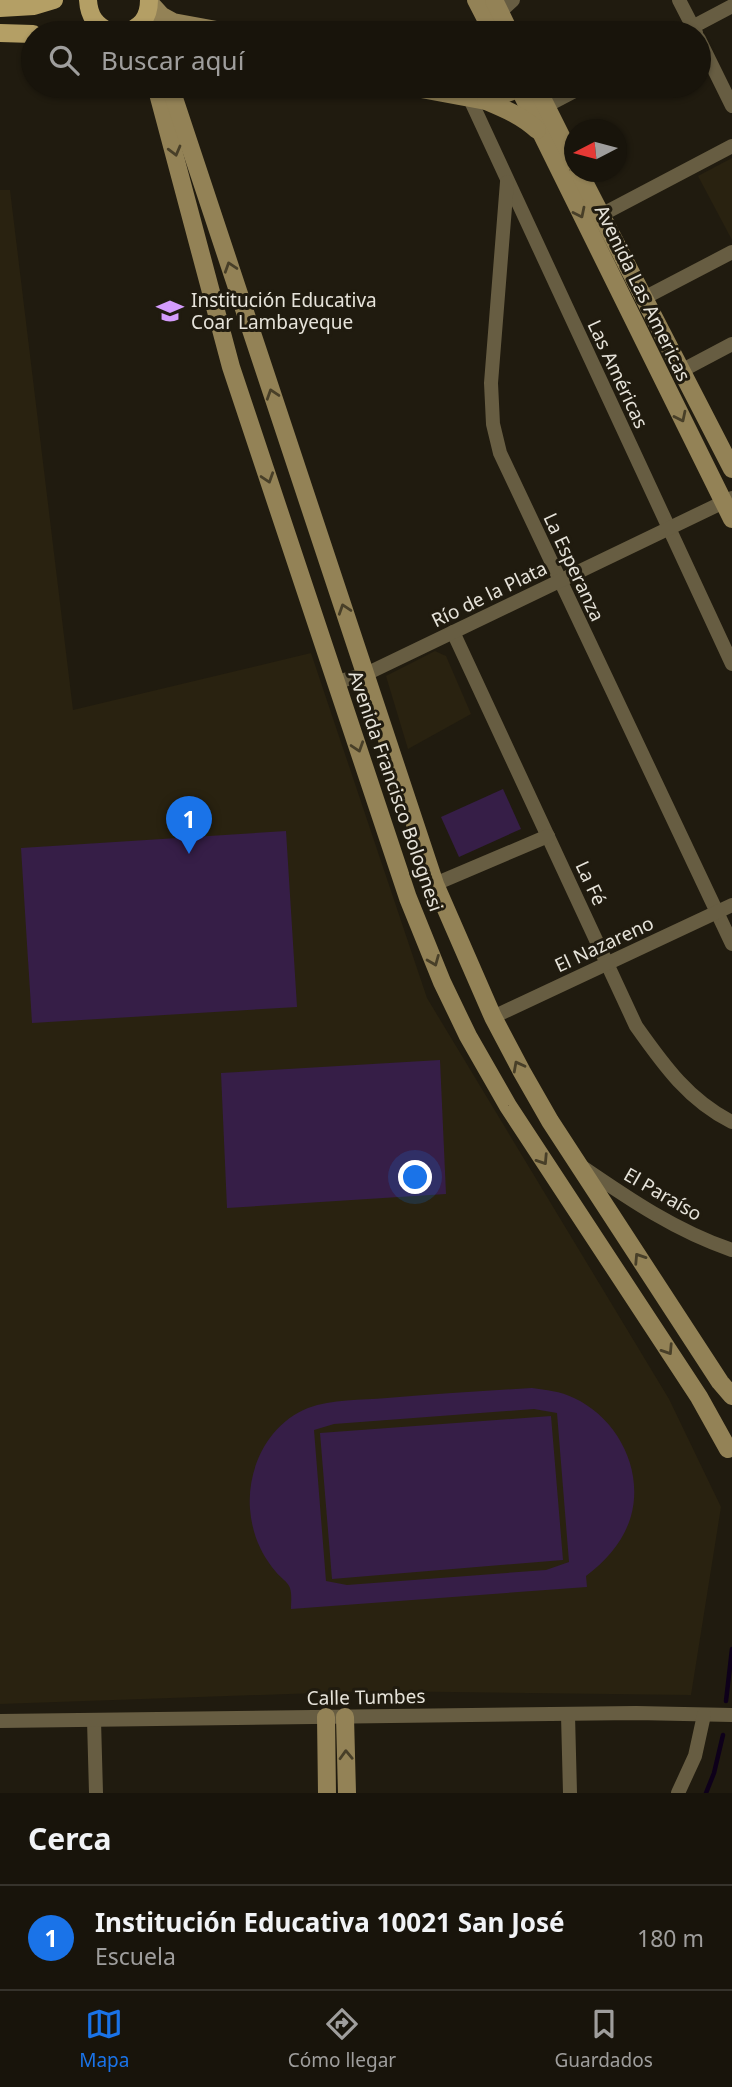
<!DOCTYPE html>
<html lang="es">
<head>
<meta charset="utf-8">
<style>
  :root { --surface:#18140b; --page:#252119; --text:#f1f3f6; --muted:#9f9e9d; --line:#36332c; --accent:#1a73e8 }
  body { margin:0; font-family:"Noto Sans",sans-serif; background:var(--page); color:var(--text) }
  .compass { position:absolute; left:564px; top:119px; width:63px; height:63px; border-radius:50%; background:var(--surface); box-shadow:0 2px 5px #0004; rotate:264deg }
  .you { position:absolute; left:416px; top:1178px; width:24px; height:24px; margin:-18px; border:5px solid #fff; border-radius:50%; background:#1a73e8; box-shadow:0 0 0 10px #1a73e833 }
  .badge { display:grid; place-items:center; width:46px; height:46px; border-radius:50%; background:var(--accent); color:#fff; font-size:23px; font-weight:700 }
  .pin { position:absolute; translate:-50% -58px; filter:drop-shadow(0 2px 4px #0008) }
  .pin::after { content:''; position:absolute; top:37px; width:24px; height:21px; background:inherit; clip-path:polygon(0 0,100% 0,50% 100%) }
  .list { margin:0; padding:0; list-style:none }
  h2 { display:flex; justify-content:space-between; align-items:center; height:91px; margin:0; padding:0 28px; font-size:30px }
  h2 small { font-size:23px; font-weight:400; color:var(--muted) }
  .list li { display:grid; grid-template-columns:46px 1fr auto; gap:21px; align-items:center; box-sizing:border-box; height:105px; padding:0 28px; border-top:2px solid var(--line) }
  .list b { display:block; font-size:26px; white-space:nowrap }
  .list p { margin:0; font-size:23px; white-space:nowrap; color:var(--muted) }
  .list em { font-size:23px; font-style:normal; color:var(--muted) }
  .icon { flex:none; width:38px; height:38px; fill:none; stroke:currentColor; stroke-width:2; stroke-linecap:round; stroke-linejoin:round }
  .map { position:relative; flex:none; width:732px; height:1793px; overflow:hidden }
  .search { position:absolute; background:var(--surface); box-shadow:0 2px 5px #0004; left:21px; right:21px; top:21px; height:77px; display:flex; align-items:center; gap:18px; box-sizing:border-box; padding:0 24px; border-radius:38px; color:var(--muted); font-size:26px }
  .sheet { height:196px; background:var(--surface) }
  nav { display:flex; justify-content:space-around; align-items:center; box-sizing:border-box; height:98px; border-top:2px solid var(--line); background:var(--surface); font-size:19px; color:var(--muted) }
  nav a { display:grid; justify-items:center; gap:4px }
  nav .on { color:var(--accent) }
  .map>svg:first-child { display:block }
  .built { fill:#292210 }
  .green { fill:#361e47; fill-rule:evenodd }
  .lines { fill:none; stroke-linecap:round; stroke-linejoin:round }
  .stream { stroke:#0e001a; stroke-width:4.5 }
  .street { stroke:#675d42; stroke-width:14 }
  .secondary { stroke:#938256; stroke-width:18 }
  .primary { stroke:#b49f65; stroke-width:18 }
  .oneway { stroke:#483f28 }
  .labels { text-anchor:middle; dominant-baseline:central; stroke-width:6; stroke-linejoin:round; paint-order:stroke }
  .street-label { font-size:19px; fill:#e6e3da; stroke:#201b0f }
  .poi-label { font-size:19px; fill:#e6e3da; stroke:#201b0f; text-anchor:start }
</style>
</head>
<body>
<div class="map">
<svg width="732" height="1793" viewBox="0 0 732 1793">
  <rect width="100%" height="100%" fill="#201b0f"/>
  <g class="built">
    <polygon points="732,158 732,240 698,176"/>
    <polygon points="0,190 10,190 73,710 311,653 427,998 669,1399 721,1507 691,1695 373,1691 0,1704"/>
    <polygon points="435,651 446,656 471,714 408,749 386,676"/>
  </g>
  <g class="green">
    <polygon points="503,789 521,829 459,857 441,817"/>
    <polygon points="286,831 297,1007 32,1023 21,848"/>
    <polygon points="440,1060 446,1194 227,1208 221,1073"/>
    <path d="M532,1388C546,1390 560,1391 574,1398C617,1418 644,1469 631,1516C624,1541 606,1561 586,1576L587,1587L291,1609C291,1603 292,1594 290,1588C288,1582 280,1577 276,1572C260,1553 252,1533 250,1509C247,1468 268,1424 308,1408C332,1399 361,1400 387,1398C435,1394 483,1391 532,1388ZM534,1409L557,1413L569,1562L546,1570L347,1585L326,1581L314,1430L334,1424Z"/>
    <polygon points="551,1416 563,1560 332,1579 320,1433"/>
  </g>
  <g class="lines">
    <g class="stream">
      <polyline points="726,1701 732,1649"/>
      <polyline points="706,1793 714,1773 723,1735"/>
    </g>
    <g class="street">
      <polyline points="679,0 696,33"/>
      <polyline points="500,12 513,0"/>
      <polyline points="681,33 732,6"/>
      <polyline points="699,39 732,106"/>
      <polyline points="470,99 732,664"/>
      <polyline points="546,106 584,86"/>
      <polyline points="507,182 491,383 493,424 500,453 732,944"/>
      <polyline points="601,215 732,146"/>
      <polyline points="644,298 732,252"/>
      <polyline points="681,371 732,344"/>
      <path d="M453,632L636,1026C663,1064 688,1100 732,1122"/>
      <polyline points="337,682 366,674 732,498"/>
      <polyline points="435,884 548,836"/>
      <polyline points="493,1017 732,905"/>
      <path d="M581,1166C629,1199 676,1231 732,1250"/>
      <polyline points="568,1715 570,1793"/>
      <polyline points="94,1720 96,1793"/>
      <polyline points="0,1721 636,1713 732,1715"/>
      <polyline points="678,1793 695,1756 704,1715"/>
    </g>
    <g class="secondary">
      <polyline points="476,0 493,33"/>
      <polyline points="494,0 510,33"/>
      <polyline points="149,2 162,16 173,22 233,33"/>
      <polyline points="146,17 163,33"/>
      <polyline points="156,86 231,367 408,898 442,982 468,1036 508,1106 699,1397 728,1449"/>
      <polyline points="170,86 435,884 493,1017 522,1072 550,1121 720,1382 732,1396"/>
      <polyline points="405,86 486,101 526,86"/>
      <polyline points="518,86 732,519"/>
      <polyline points="536,86 574,162"/>
      <path d="M486,101C505,109 522,116 537,130"/>
      <polyline points="579,172 732,469"/>
      <polyline points="326,1717 327,1793"/>
      <polyline points="345,1717 347,1793"/>
    </g>
    <g class="primary">
      <path d="M88,0C89,17 96,25 110,32"/>
      <polyline points="0,8 34,6 54,0"/>
      <polyline points="0,33 33,34"/>
      <polyline points="52,33 110,32"/>
      <path d="M123,33C140,28 149,19 149,0"/>
    </g>
  </g>
  <defs><path id="oneway-chevron" d="M-2-3.5L2.5 0L-2 3.5" fill="none" stroke-width="1.6" stroke-linecap="round" stroke-linejoin="round" transform="scale(1.75)"/></defs>
  <g class="oneway">
    <use href="#oneway-chevron" transform="translate(175 151) rotate(75)"/>
    <use href="#oneway-chevron" transform="translate(580 213) rotate(64)"/>
    <use href="#oneway-chevron" transform="translate(230 267) rotate(-108)"/>
    <use href="#oneway-chevron" transform="translate(272 394) rotate(-108)"/>
    <use href="#oneway-chevron" transform="translate(681 417) rotate(64)"/>
    <use href="#oneway-chevron" transform="translate(268 478) rotate(72)"/>
    <use href="#oneway-chevron" transform="translate(344 609) rotate(-108)"/>
    <use href="#oneway-chevron" transform="translate(358 747) rotate(72)"/>
    <use href="#oneway-chevron" transform="translate(434 961) rotate(68)"/>
    <use href="#oneway-chevron" transform="translate(518 1066) rotate(-118)"/>
    <use href="#oneway-chevron" transform="translate(543 1160) rotate(57)"/>
    <use href="#oneway-chevron" transform="translate(639 1258) rotate(-123)"/>
    <use href="#oneway-chevron" transform="translate(668 1350) rotate(57)"/>
    <use href="#oneway-chevron" transform="translate(346 1755) rotate(-92)"/>
  </g>
  <defs>
    <symbol id="school-bare" viewBox="-9 -9 18 18"><path d="M0-5L7-2L0 1L-7-2ZM-4 1L0 2.5L4 1V4Q0 6-4 4Z" fill="#d49cfc" stroke="#201b0f" stroke-width="2.5" paint-order="stroke"/></symbol>
  </defs>
  <g fill-rule="evenodd">
    <use href="#school-bare" x="151" y="292" width="38" height="38"/>
  </g>
  <g class="labels">
    <g class="street-label">
      <text transform="translate(643 293) rotate(64)">Avenida Las Americas</text>
      <text transform="translate(618 374) rotate(65)">Las Américas</text>
      <text transform="translate(574 567) rotate(65)">La Esperanza</text>
      <text transform="translate(489 594) rotate(-26)">Río de la Plata</text>
      <text transform="translate(396 791) rotate(71)">Avenida Francisco Bolognesi</text>
      <text transform="translate(591 883) rotate(65)">La Fé</text>
      <text transform="translate(604 944) rotate(-25)">El Nazareno</text>
      <text transform="translate(663 1194) rotate(30)">El Paraíso</text>
      <text transform="translate(366 1697) rotate(-1)">Calle Tumbes</text>
    </g>
    <g class="poi-label">
      <text x="191" y="300">Institución Educativa<tspan x="191" dy="22">Coar Lambayeque</tspan></text>
    </g>
  </g>
</svg>
<svg class="compass" viewBox="-18 -18 36 36"><path d="M0-13l5 13h-10z" fill="#e53935"/><path d="M0 13l5-13h-10z" fill="#9f9e9d"/></svg>
<div class="you"></div>
<div class="pin badge" style="left:189px;top:854px">1</div>
<div class="search"><svg class="icon" aria-label="search" viewBox="0 0 24 24"><circle cx="10" cy="10" r="6"/><path d="M15 15l6 6"/></svg>Buscar aquí</div>
</div>
<section class="sheet">
<h2>Cerca<small></small></h2>
<ul class="list">
<li><span class="badge">1</span><div><b>Institución Educativa 10021 San José</b><p>Escuela</p></div><em>180 m</em></li>
</ul>
</section>
<nav>
<a class="on"><svg class="icon" aria-label="map" viewBox="0 0 24 24"><path d="M3 6l6-2 6 2 6-2v14l-6 2-6-2-6 2zM9 4v14M15 6v14"/></svg>Mapa</a>
<a><svg class="icon" aria-label="directions" viewBox="0 0 24 24"><path d="M12 3l9 9-9 9-9-9zM9 14v-3h6M13 9l2 2-2 2"/></svg>Cómo llegar</a>
<a><svg class="icon" aria-label="saved" viewBox="0 0 24 24"><path d="M7 4h10v16l-5-4-5 4z"/></svg>Guardados</a>
</nav>
</body>
</html>
